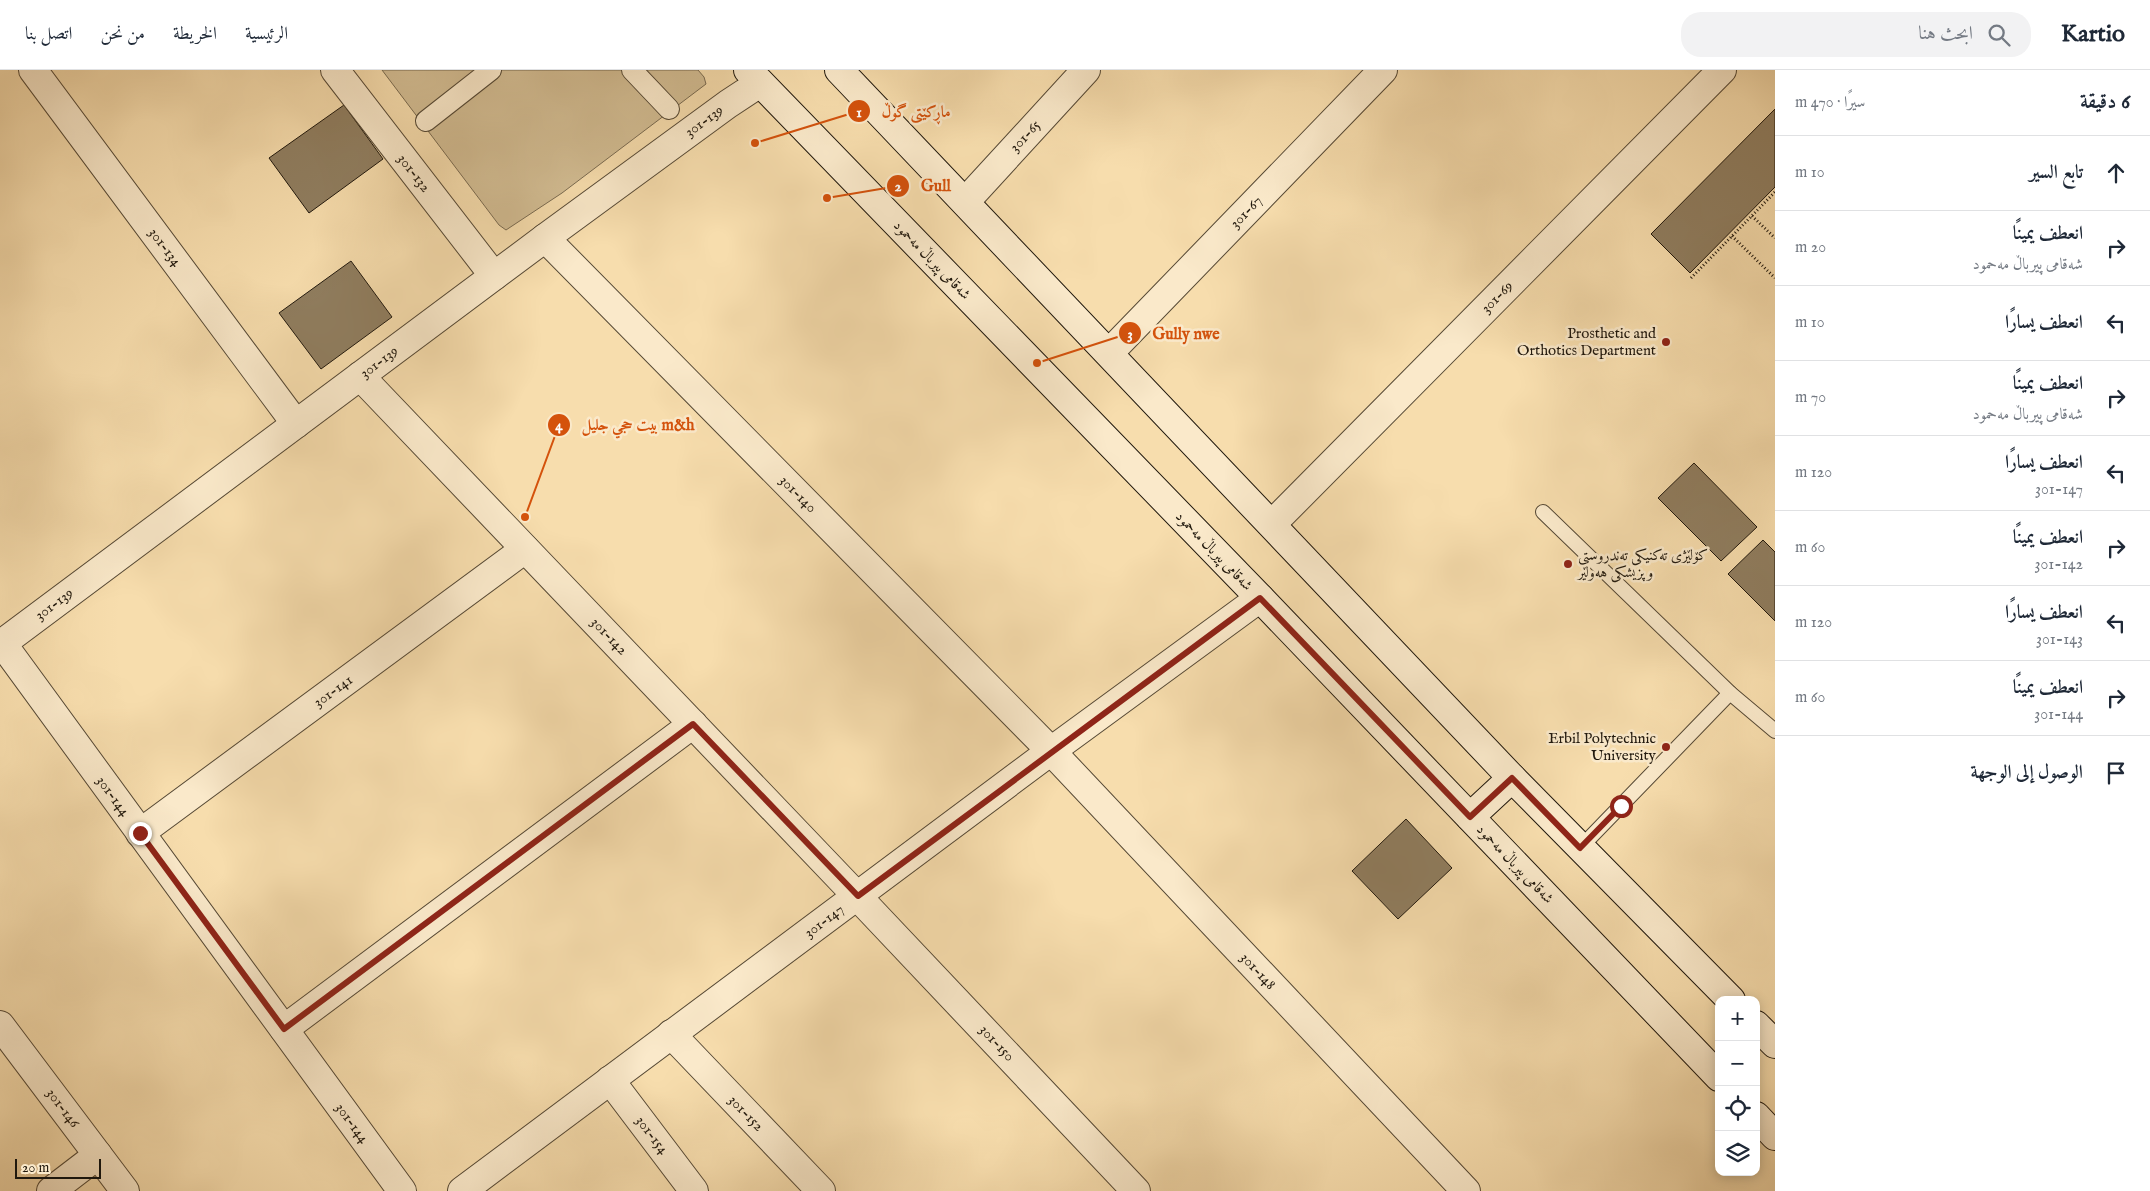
<!DOCTYPE html>
<html lang="ar">
<head>
<meta charset="utf-8">
<style>
  :root { --surface:#fff; --page:#f2f2f3; --text:#1f2937; --muted:#747a83; --line:#e0e1e3 }
  body { margin:0; font-family:"IM FELL English",Amiri,serif; background:var(--page); color:var(--text); direction:rtl }
  .controls { position:absolute; right:15px; bottom:15px; display:grid; overflow:hidden; border-radius:10px; box-shadow:0 2px 12px #0003 }
  .controls button { width:45px; height:45px; display:grid; place-items:center; padding:0; border:0; border-bottom:1px solid var(--line); background:var(--surface); color:var(--text); font:25px sans-serif }
  .scale { position:absolute; left:15px; bottom:12px; width:86px; box-sizing:border-box; padding-left:5px; border:2px solid #20180d; border-top:0; font-size:14px; line-height:18px; white-space:nowrap; color:#20180d; -webkit-text-stroke:4px #fae9ca; paint-order:stroke }
  .stop { position:absolute; width:15px; height:15px; margin:-11px; border:4px solid #8f2418; border-radius:50%; background:#fff }
  .stop.end { background:#8f2418; border-color:#fff; box-shadow:0 1px 5px #0008 }
  .list { margin:0; padding:0; list-style:none }
  h2 { display:flex; justify-content:space-between; align-items:center; height:65px; margin:0; padding:0 20px; font-size:21px }
  h2 small { font-size:16px; font-weight:400; color:var(--muted) }
  .list li { display:grid; grid-template-columns:32px 1fr auto; gap:15px; align-items:center; box-sizing:border-box; height:75px; padding:0 20px; border-top:1px solid var(--line) }
  .list b { display:block; font-size:19px; white-space:nowrap }
  .list p { margin:0; font-size:16px; white-space:nowrap; color:var(--muted) }
  .list em { font-size:16px; font-style:normal; color:var(--muted) }
  .icon { flex:none; width:28px; height:28px; fill:none; stroke:currentColor; stroke-width:2; stroke-linecap:round; stroke-linejoin:round }
  .map { position:relative; flex:none; width:1775px; height:1121px; overflow:hidden; direction:ltr }
  header { display:flex; align-items:center; gap:30px; box-sizing:border-box; height:70px; padding:0 25px; background:var(--surface); border-bottom:1px solid var(--line) }
  header strong { font-size:24px }
  nav { display:flex; gap:28px; margin-inline-start:auto; font-size:18px }
  .search { width:350px; height:45px; background:var(--page); display:flex; align-items:center; gap:12px; box-sizing:border-box; padding:0 18px; border-radius:20px; color:var(--muted); font-size:19px }
  main { display:flex }
  aside { flex:1; background:var(--surface) }
  .map>svg:first-child { display:block }
  .green { fill:#d2bc92; stroke:#796a50 }
  .building { fill:#907e60; stroke:#20180d }
  .lines { fill:none; stroke-linecap:round; stroke-linejoin:round }
  .service-casing { stroke:#564935; stroke-width:16 }
  .pedestrian-casing { stroke:#564935; stroke-width:22 }
  .minor-casing { stroke:#564935; stroke-width:30 }
  .secondary-casing { stroke:#20180d; stroke-width:30 }
  .path { stroke:#20180d; stroke-width:3; stroke-dasharray:1 2.5; stroke-linecap:butt }
  .service { stroke:#fae9ca; stroke-width:14 }
  .pedestrian { stroke:#fae9ca; stroke-width:20 }
  .minor { stroke:#fae9ca; stroke-width:28 }
  .secondary { stroke:#fae9ca; stroke-width:28 }
  .route { stroke:#8f2418; stroke-width:6 }
  .poi-dot { fill:#8f2418; stroke:#fae9ca; stroke-width:2 }
  .labels { text-anchor:middle; dominant-baseline:central; stroke-width:5; stroke-linejoin:round; paint-order:stroke }
  .street-label { font-size:15px; fill:#20180d; stroke:#fae9ca }
  .poi-label { font-size:15px; fill:#20180d; stroke:#fae9ca; text-anchor:end }
  .leader { fill:none; stroke:#d4520c; stroke-width:2 }
  .callout-dot { fill:#d4520c; stroke:#fae9ca; stroke-width:2 }
  .mark-label { font-size:15px; text-anchor:middle; font-weight:bold; fill:#fff }
  .callout-label { font-size:16px; text-anchor:middle; font-weight:bold; fill:#d4520c; stroke:#fae9ca; stroke-width:5; stroke-linejoin:round; paint-order:stroke }
</style>
</head>
<body>
<header>
<strong>Kartio</strong>
<div class="search"><svg class="icon" aria-label="search" viewBox="0 0 24 24"><circle cx="10" cy="10" r="6"/><path d="M15 15l6 6"/></svg>ابحث هنا</div>
<nav><a>الرئيسية</a><a>الخريطة</a><a>من نحن</a><a>اتصل بنا</a></nav>
</header>
<main>
<aside>
<h2>6 دقيقة<small>سيرًا · 470 m</small></h2>
<ul class="list">
<li><svg class="icon" aria-label="ahead" viewBox="0 0 24 24"><path d="M12 20V5M6 11l6-6 6 6"/></svg><div><b>تابع السير</b></div><em>10 m</em></li>
<li><svg class="icon" aria-label="right" viewBox="0 0 24 24"><path d="M7 20v-9h11M14 6l5 5-5 5"/></svg><div><b>انعطف يمينًا</b><p>شەقامی پیرباڵ مەحمود</p></div><em>20 m</em></li>
<li><svg class="icon" aria-label="left" viewBox="0 0 24 24"><path d="M17 20v-9H6M10 6l-5 5 5 5"/></svg><div><b>انعطف يسارًا</b></div><em>10 m</em></li>
<li><svg class="icon" aria-label="right" viewBox="0 0 24 24"><path d="M7 20v-9h11M14 6l5 5-5 5"/></svg><div><b>انعطف يمينًا</b><p>شەقامی پیرباڵ مەحمود</p></div><em>70 m</em></li>
<li><svg class="icon" aria-label="left" viewBox="0 0 24 24"><path d="M17 20v-9H6M10 6l-5 5 5 5"/></svg><div><b>انعطف يسارًا</b><p>301-147</p></div><em>120 m</em></li>
<li><svg class="icon" aria-label="right" viewBox="0 0 24 24"><path d="M7 20v-9h11M14 6l5 5-5 5"/></svg><div><b>انعطف يمينًا</b><p>301-142</p></div><em>60 m</em></li>
<li><svg class="icon" aria-label="left" viewBox="0 0 24 24"><path d="M17 20v-9H6M10 6l-5 5 5 5"/></svg><div><b>انعطف يسارًا</b><p>301-143</p></div><em>120 m</em></li>
<li><svg class="icon" aria-label="right" viewBox="0 0 24 24"><path d="M7 20v-9h11M14 6l5 5-5 5"/></svg><div><b>انعطف يمينًا</b><p>301-144</p></div><em>60 m</em></li>
<li><svg class="icon" aria-label="arrive" viewBox="0 0 24 24"><path d="M6 21V4h12l-3 4 3 4H6"/></svg><div><b>الوصول إلى الوجهة</b></div></li>
</ul>
</aside>
<div class="map">
<svg width="1775" height="1121" viewBox="0 0 1775 1121">
  <rect width="100%" height="100%" fill="#f7ddad"/>
  <filter id="stains"><feTurbulence type="fractalNoise" baseFrequency=".004" numOctaves="4"/><feColorMatrix values="0 0 0 0 .2 0 0 0 0 .09 0 0 0 0 .02 0 0 0 .5 -.17"/></filter>
  <radialGradient id="worn" r=".72"><stop offset=".6" stop-color="#630" stop-opacity="0"/><stop offset="1" stop-color="#630" stop-opacity=".3"/></radialGradient>
  <polygon class="green" points="382,0 698,0 704,7 706,14 562,123 506,160 499,155"/>
  <g class="building">
    <polygon points="344,35 383,89 309,143 269,88"/>
    <polygon points="1775,39 1775,117 1690,203 1651,164"/>
    <polygon points="351,191 392,247 321,299 279,243"/>
    <polygon points="1694,393 1757,457 1721,491 1658,428"/>
    <polygon points="1763,470 1775,482 1775,551 1728,504"/>
    <polygon points="1406,749 1452,798 1398,849 1352,801"/>
  </g>
  <g class="lines">
    <defs>
      <g id="service">
        <polyline points="1543,442 1730,623 1580,778"/>
        <polyline points="1730,623 1775,661"/>
      </g>
      <g id="pedestrian">
        <polyline points="632,0 669,39"/>
        <polyline points="426,51 491,0"/>
      </g>
      <g id="minor">
        <polyline points="33,0 296,354"/>
        <polyline points="335,0 494,206"/>
        <polyline points="965,132 1086,0"/>
        <polyline points="545,168 1051,681 1466,1121"/>
        <polyline points="1109,283 1383,0"/>
        <polyline points="360,306 857,826 1136,1121"/>
        <polyline points="1272,454 1722,0"/>
        <polyline points="2,573 402,1121"/>
        <polyline points="0,575 545,168 728,34 760,13"/>
        <polyline points="140,763 525,479"/>
        <polyline points="0,955 125,1121"/>
        <polyline points="284,959 693,654"/>
        <polyline points="671,964 821,1121"/>
        <polyline points="610,1010 694,1121"/>
        <polyline points="51,1121 98,1085"/>
        <polyline points="462,1121 1051,681 1260,528"/>
      </g>
      <g id="secondary">
        <polyline points="748,0 1260,528 1719,1007"/>
        <polyline points="839,0 1512,708 1731,930"/>
        <polyline points="1470,747 1512,708"/>
        <polyline points="1756,955 1775,974"/>
        <polyline points="1756,1046 1775,1066"/>
      </g>
    </defs>
    <use href="#service" class="service-casing"/>
    <use href="#pedestrian" class="pedestrian-casing"/>
    <use href="#minor" class="minor-casing"/>
    <use href="#secondary" class="secondary-casing"/>
    <g class="path">
      <polyline points="1752,146 1775,168"/>
      <polyline points="1732,166 1775,208"/>
      <polyline points="1691,208 1775,122"/>
    </g>
    <use href="#service" class="service"/>
    <use href="#pedestrian" class="pedestrian"/>
    <use href="#minor" class="minor"/>
    <use href="#secondary" class="secondary"/>
  </g>
  <g class="lines">
    <polyline class="route" points="140,763 284,959 693,654 858,826 1260,528 1470,747 1512,708 1580,778 1621,736"/>
  </g>
  <g class="poi-dot">
    <circle cx="1666" cy="272" r="5"/>
    <circle cx="1568" cy="494" r="5"/>
    <circle cx="1666" cy="677" r="5"/>
  </g>
  <g class="labels">
    <g class="street-label">
      <text transform="translate(704 51) rotate(-36)">301-139</text>
      <text transform="translate(1025 66) rotate(-47)">301-65</text>
      <text transform="translate(414 103) rotate(52)">301-132</text>
      <text transform="translate(1246 142) rotate(-46)">301-67</text>
      <text transform="translate(165 177) rotate(53)">301-134</text>
      <text transform="translate(932 190) rotate(46)">شەقامی پیرباڵ مەحمود</text>
      <text transform="translate(1497 227) rotate(-45)">301-69</text>
      <text transform="translate(379 292) rotate(-37)">301-139</text>
      <text transform="translate(798 424) rotate(45)">301-140</text>
      <text transform="translate(1214 481) rotate(46)">شەقامی پیرباڵ مەحمود</text>
      <text transform="translate(54 534) rotate(-37)">301-139</text>
      <text transform="translate(609 566) rotate(46)">301-142</text>
      <text transform="translate(333 621) rotate(-36)">301-141</text>
      <text transform="translate(113 726) rotate(54)">301-144</text>
      <text transform="translate(1515 794) rotate(46)">شەقامی پیرباڵ مەحمود</text>
      <text transform="translate(824 851) rotate(-37)">301-147</text>
      <text transform="translate(1258 901) rotate(47)">301-148</text>
      <text transform="translate(997 973) rotate(47)">301-150</text>
      <text transform="translate(63 1038) rotate(53)">301-146</text>
      <text transform="translate(746 1043) rotate(46)">301-152</text>
      <text transform="translate(352 1053) rotate(54)">301-144</text>
      <text transform="translate(652 1065) rotate(53)">301-154</text>
    </g>
    <g class="poi-label">
      <text x="1656" y="263">Prosthetic and<tspan x="1656" dy="17">Orthotics Department</tspan></text>
      <text x="1578" y="485" text-anchor="start">کۆلێژی تەکنیکی تەندروستی<tspan x="1578" dy="17">و پزیشکی هەولێر</tspan></text>
      <text x="1656" y="668">Erbil Polytechnic<tspan x="1656" dy="17">University</tspan></text>
    </g>
  </g>
  <path class="leader" d="M755 73L859 41M827 128L898 116M1037 293L1130 263M525 447L559 355"/>
  <g class="callout-dot">
    <circle cx="755" cy="73" r="5"/>
    <circle cx="827" cy="128" r="5"/>
    <circle cx="1037" cy="293" r="5"/>
    <circle cx="525" cy="447" r="5"/>
    <circle cx="859" cy="41" r="12"/>
    <circle cx="898" cy="116" r="12"/>
    <circle cx="1130" cy="263" r="12"/>
    <circle cx="559" cy="355" r="12"/>
  </g>
  <g class="mark-label">
    <text x="859" y="47">1</text>
    <text x="898" y="121">2</text>
    <text x="1130" y="269">3</text>
    <text x="559" y="360">4</text>
  </g>
  <g class="callout-label">
    <text x="916" y="47">ماڕکێتی گوڵ</text>
    <text x="936" y="121">Gull</text>
    <text x="1186" y="269">Gully nwe</text>
    <text x="638" y="360">بيت حجي جليل m&amp;h</text>
  </g>
  <rect width="100%" height="100%" filter="url(#stains)"/>
  <rect width="100%" height="100%" fill="url(#worn)"/>
</svg>
<div class="controls">
<button>+</button>
<button>−</button>
<button><svg class="icon" aria-label="locate" viewBox="0 0 24 24"><circle cx="12" cy="12" r="6"/><path d="M12 2v4M12 18v4M2 12h4M18 12h4"/></svg></button>
<button><svg class="icon" aria-label="layers" viewBox="0 0 24 24"><path d="M12 4l9 5-9 5-9-5zM3 14l9 5 9-5"/></svg></button>
</div>
<div class="scale">20 m</div>
<div class="stop" style="left:1621px;top:736px"></div>
<div class="stop end" style="left:140px;top:763px"></div>
</div>
</main>
</body>
</html>
